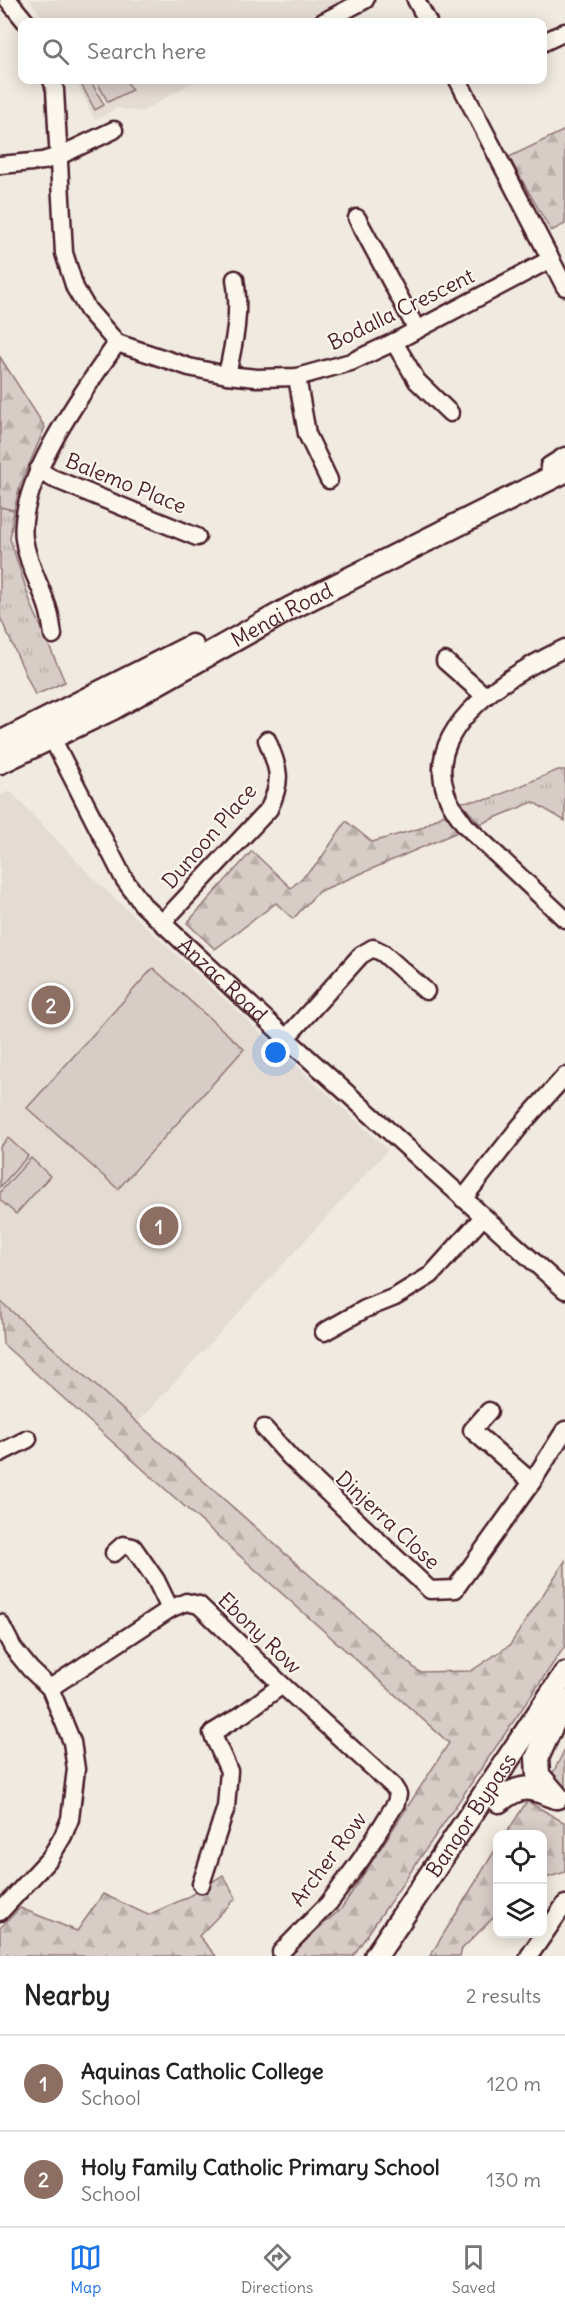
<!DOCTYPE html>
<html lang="en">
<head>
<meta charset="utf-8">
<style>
  :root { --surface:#fff; --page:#f6f6f6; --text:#222; --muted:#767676; --line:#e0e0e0; --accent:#1a73e8 }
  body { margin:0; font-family:Delius,sans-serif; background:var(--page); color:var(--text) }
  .controls { position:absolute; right:18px; bottom:18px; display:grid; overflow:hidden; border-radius:12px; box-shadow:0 3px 15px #0003 }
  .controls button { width:54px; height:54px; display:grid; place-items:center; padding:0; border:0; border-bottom:2px solid var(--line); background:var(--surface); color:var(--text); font:30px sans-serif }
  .you { position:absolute; left:276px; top:1053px; width:21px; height:21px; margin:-15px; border:4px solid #fff; border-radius:50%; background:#1a73e8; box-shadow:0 0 0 9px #1a73e833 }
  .badge { display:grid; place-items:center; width:39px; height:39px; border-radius:50%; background:var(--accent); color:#fff; font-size:20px; font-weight:700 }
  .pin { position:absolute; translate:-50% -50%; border:3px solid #fff; box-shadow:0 2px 6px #0006 }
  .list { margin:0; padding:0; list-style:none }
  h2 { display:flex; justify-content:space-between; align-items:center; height:78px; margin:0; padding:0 24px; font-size:26px }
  h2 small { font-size:20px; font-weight:400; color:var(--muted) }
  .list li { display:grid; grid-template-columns:39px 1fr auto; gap:18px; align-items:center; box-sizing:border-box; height:96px; padding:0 24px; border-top:2px solid var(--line) }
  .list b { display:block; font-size:22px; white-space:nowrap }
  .list p { margin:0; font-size:20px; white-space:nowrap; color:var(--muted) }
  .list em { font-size:20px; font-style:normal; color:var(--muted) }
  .icon { flex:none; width:33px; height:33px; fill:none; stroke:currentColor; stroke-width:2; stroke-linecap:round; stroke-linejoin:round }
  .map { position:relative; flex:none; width:565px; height:1956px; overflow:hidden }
  .search { position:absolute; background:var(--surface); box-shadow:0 3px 15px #0003; left:18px; right:18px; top:18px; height:66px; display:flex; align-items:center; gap:15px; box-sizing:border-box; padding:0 21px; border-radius:12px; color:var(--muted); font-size:22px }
  .sheet { height:270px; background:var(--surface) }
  nav { display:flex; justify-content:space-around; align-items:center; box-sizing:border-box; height:84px; border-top:2px solid var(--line); background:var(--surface); font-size:16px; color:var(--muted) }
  nav a { display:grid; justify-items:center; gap:3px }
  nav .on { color:var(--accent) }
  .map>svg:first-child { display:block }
  .built { fill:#e4dbd2 }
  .grass { fill:url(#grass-tufts); stroke:#917678; stroke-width:1.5 }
  .forest { fill:url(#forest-firs); stroke:#917678; stroke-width:1.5 }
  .pitch { fill:#d8ccc6; stroke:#917678; stroke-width:1.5 }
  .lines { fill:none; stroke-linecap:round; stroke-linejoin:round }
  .minor-casing { stroke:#4a1f2b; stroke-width:21 }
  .major-casing { stroke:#4a1f2b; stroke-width:27 }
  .minor { stroke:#fbf7ec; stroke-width:16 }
  .major { stroke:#fbf7ec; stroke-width:22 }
  .labels { text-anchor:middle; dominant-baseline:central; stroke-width:4.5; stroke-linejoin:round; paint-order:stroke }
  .street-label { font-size:21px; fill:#4a1f2b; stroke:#fbf7ec }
</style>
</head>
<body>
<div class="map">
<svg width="565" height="1956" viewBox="0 0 565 1956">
  <defs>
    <pattern id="grass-tufts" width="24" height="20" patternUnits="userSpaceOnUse" patternTransform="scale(1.5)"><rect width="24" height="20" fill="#d8ccc6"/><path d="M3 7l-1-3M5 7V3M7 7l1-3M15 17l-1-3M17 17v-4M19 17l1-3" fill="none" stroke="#bbafaa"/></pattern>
    <pattern id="forest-firs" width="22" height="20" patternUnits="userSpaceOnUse" patternTransform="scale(1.5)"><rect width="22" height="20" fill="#d8ccc6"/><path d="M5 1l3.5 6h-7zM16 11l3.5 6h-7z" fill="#bbafaa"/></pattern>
  </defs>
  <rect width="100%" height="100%" fill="#f0eae0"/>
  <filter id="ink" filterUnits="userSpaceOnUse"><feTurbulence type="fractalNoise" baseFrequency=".0167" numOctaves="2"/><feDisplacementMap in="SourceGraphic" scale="12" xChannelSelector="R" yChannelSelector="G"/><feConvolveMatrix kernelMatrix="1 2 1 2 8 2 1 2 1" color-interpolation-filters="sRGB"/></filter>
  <g filter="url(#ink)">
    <g class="built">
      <polygon points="30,0 348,0 306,22 45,22"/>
      <polygon points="75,80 196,80 141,112 117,108 95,120"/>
      <polygon points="10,791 97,882 388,1150 137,1423 0,1301 0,796"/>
    </g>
    <g class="grass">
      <polygon points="0,507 14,510 10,539 31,604 65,682 35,695 0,617"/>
      <polygon points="558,770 565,770 565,821 533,802 480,824 460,802 490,799"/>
    </g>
    <g class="forest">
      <polygon points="565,130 565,224 551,231 509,157"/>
      <polygon points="0,357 45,427 20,486 14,510 0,507"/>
      <polygon points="444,814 460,831 318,892 293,919 276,903 215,949 187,923 252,851 291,888 318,863 346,821 372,842 421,828"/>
      <polygon points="0,1301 419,1672 471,1671 510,1645 565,1561 565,1646 353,1956 287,1956 341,1909 449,1743 3,1344"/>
      <polygon points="565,1749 565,1791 551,1777"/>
      <polygon points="527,1801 565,1823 565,1872 543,1879 542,1834 506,1834"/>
      <polygon points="497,1847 497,1914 462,1949 460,1956 430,1956"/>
      <polygon points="223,1875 236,1898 199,1936 216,1956 0,1956 0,1928 20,1908 77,1931 103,1894 148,1915 186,1898"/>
    </g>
    <g class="pitch">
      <polygon points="79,80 90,80 104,105 95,110"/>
      <polygon points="96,80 126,80 132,90 108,102"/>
      <polygon points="153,968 244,1049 118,1189 27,1108"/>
      <polygon points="8,1138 28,1156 0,1187 0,1147"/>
      <polygon points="31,1158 50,1176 16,1214 0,1200 0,1192"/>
    </g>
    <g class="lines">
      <defs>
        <g id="minor">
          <polyline points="8,0 26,22"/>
          <polyline points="416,0 428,22"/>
          <polyline points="323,22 365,0"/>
          <polyline points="542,43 565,32"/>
          <polyline points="52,80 55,90 64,253 75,288 88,310 117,343 189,367 227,375 257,378 297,377 351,362 394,342 551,259"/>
          <polyline points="458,80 565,287"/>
          <polyline points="0,165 43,161 59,156 114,130"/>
          <polyline points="357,218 417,330"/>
          <polyline points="394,342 417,381 450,413"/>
          <path d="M227,375C234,343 241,312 235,279"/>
          <polyline points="297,377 307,434 329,480"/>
          <polyline points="549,466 565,456"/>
          <polyline points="38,470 52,478 197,537"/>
          <path d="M53,635C52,628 51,620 49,612C42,586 28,567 24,539C17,481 85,389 117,343"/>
          <path d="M565,648C514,672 422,724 446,793C450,806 458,815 465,825L565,919"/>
          <polyline points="445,661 485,696"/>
          <path id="s1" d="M52,738L124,879L143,905L286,1038L565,1290"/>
          <path d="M162,923L269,809C283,779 279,770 267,740"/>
          <polyline points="286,1038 361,955 373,948 383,953 426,991"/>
          <polyline points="463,1199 521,1125 565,1076"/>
          <polyline points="324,1332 365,1309 395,1297 431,1275 483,1217"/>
          <polyline points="489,1411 472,1430 532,1482"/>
          <polyline points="264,1428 290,1457 430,1590 455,1589 532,1482 565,1430"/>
          <polyline points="0,1453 28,1439"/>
          <polyline points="114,1553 123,1545 133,1547 156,1580 170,1609"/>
          <polyline points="0,1623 13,1648 30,1669 50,1688 72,1742 76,1769 70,1819 63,1836 50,1858 0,1912"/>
          <polyline points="50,1688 170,1609 186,1602 199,1605 282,1685 393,1786 398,1794 396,1803 362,1858 329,1903 281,1952"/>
          <polyline points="201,1884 226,1807 229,1771 212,1733 243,1714 282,1685"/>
          <polyline points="529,1956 565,1904"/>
        </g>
        <g id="major">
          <polyline points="0,743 192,646"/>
          <path id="s2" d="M0,762L113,708L291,608L565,471"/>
          <polyline points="557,1797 538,1775 537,1758 563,1701"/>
          <path d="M499,1801C522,1783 530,1787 556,1797"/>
          <path id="s3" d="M376,1956L565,1674"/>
        </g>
      </defs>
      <use href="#minor" class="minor-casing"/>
      <use href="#major" class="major-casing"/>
      <use href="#minor" class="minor"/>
      <use href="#major" class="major"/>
    </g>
  </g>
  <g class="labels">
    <g class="street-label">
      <text transform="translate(401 309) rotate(-26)">Bodalla Crescent</text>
      <text transform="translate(126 483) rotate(22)">Balemo Place</text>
      <text stroke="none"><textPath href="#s2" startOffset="318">Menai Road</textPath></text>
      <text transform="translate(209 836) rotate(-49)">Dunoon Place</text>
      <text stroke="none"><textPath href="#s1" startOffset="300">Anzac Road</textPath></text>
      <text transform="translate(388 1520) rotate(43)">Dinjerra Close</text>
      <text transform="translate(260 1633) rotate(44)">Ebony Row</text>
      <text stroke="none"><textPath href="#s3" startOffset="170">Bangor Bypass</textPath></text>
      <text transform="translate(328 1859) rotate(-53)">Archer Row</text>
    </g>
  </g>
</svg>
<div class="controls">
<button><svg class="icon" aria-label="locate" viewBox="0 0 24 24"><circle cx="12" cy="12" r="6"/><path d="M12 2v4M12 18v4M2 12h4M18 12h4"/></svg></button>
<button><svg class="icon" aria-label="layers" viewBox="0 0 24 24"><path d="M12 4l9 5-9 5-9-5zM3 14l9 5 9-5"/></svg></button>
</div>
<div class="you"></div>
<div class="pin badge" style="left:159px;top:1226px;background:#8d6e63">1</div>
<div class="pin badge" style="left:51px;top:1005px;background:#8d6e63">2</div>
<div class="search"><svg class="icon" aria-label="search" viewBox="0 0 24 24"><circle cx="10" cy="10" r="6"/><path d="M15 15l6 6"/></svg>Search here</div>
</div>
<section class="sheet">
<h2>Nearby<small>2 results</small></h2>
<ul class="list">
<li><span class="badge" style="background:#8d6e63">1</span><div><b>Aquinas Catholic College</b><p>School</p></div><em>120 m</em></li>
<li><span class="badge" style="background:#8d6e63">2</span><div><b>Holy Family Catholic Primary School</b><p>School</p></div><em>130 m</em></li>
</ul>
</section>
<nav>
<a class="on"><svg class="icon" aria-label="map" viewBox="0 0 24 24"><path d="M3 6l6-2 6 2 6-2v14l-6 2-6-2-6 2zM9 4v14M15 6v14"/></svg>Map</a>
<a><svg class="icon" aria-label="directions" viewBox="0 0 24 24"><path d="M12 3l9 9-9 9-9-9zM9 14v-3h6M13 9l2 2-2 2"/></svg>Directions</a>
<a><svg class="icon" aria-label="saved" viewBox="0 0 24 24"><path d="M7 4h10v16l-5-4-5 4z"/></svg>Saved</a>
</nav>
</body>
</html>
